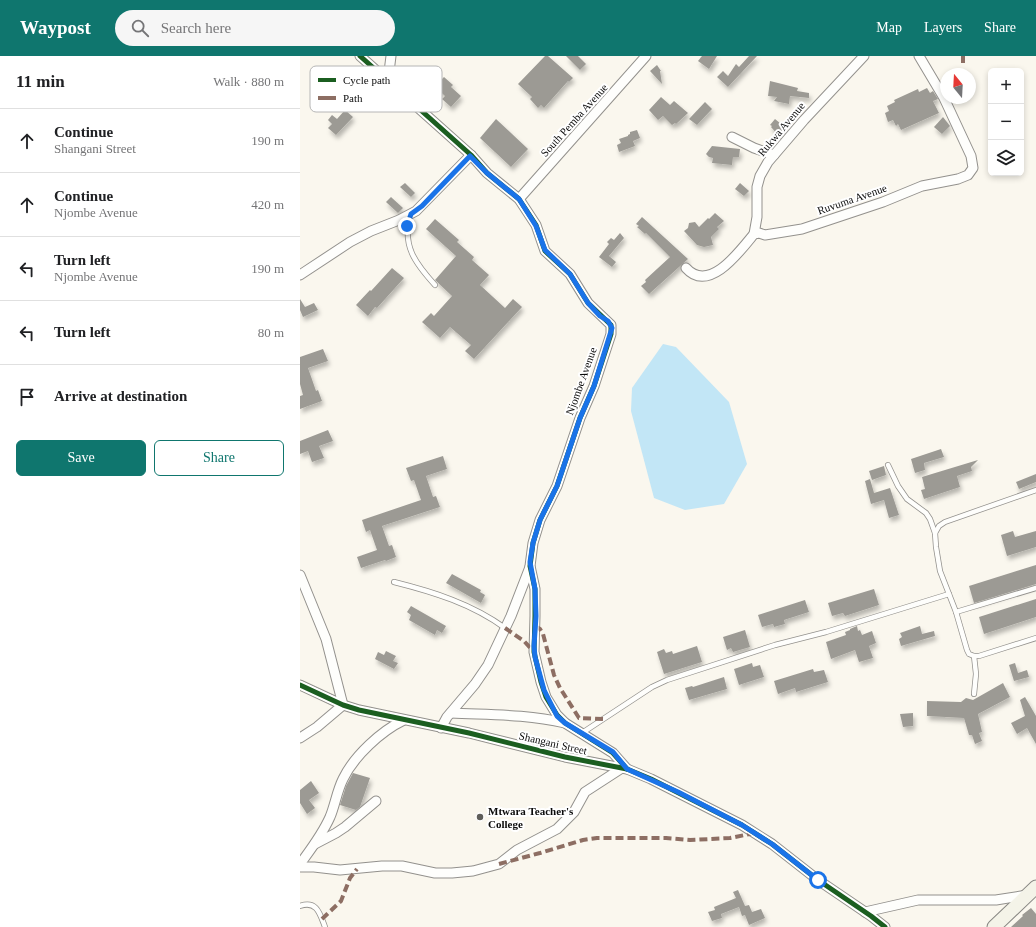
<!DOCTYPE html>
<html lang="en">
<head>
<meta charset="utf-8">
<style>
  :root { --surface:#fff; --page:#f6f6f6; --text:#202124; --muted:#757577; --line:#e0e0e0; --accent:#0f766e }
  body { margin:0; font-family:"Times New Roman",serif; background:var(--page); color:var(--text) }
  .controls { position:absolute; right:12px; top:12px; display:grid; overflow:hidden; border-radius:6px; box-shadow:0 2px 6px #0003 }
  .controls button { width:36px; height:36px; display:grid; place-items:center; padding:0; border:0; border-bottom:1px solid var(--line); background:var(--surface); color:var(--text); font:20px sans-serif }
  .compass { position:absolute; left:640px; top:12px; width:36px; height:36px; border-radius:50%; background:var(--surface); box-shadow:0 2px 6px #0003; rotate:342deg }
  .stop { position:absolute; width:12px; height:12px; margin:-9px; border:3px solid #1a73e8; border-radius:50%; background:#fff }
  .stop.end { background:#1a73e8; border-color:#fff; box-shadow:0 1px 4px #0008 }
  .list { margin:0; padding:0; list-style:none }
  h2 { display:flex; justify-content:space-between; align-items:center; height:52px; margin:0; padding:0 16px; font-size:17px }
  h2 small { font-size:13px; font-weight:400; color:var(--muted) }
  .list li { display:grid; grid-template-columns:26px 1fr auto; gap:12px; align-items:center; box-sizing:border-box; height:64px; padding:0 16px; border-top:1px solid var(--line) }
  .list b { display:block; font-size:15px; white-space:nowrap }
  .list p { margin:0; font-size:13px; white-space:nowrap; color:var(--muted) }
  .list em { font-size:13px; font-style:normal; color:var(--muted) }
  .actions { display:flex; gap:8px; padding:12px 16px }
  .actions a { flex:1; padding:9px 0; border:1px solid var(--accent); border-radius:6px; text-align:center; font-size:14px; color:var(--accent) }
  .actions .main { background:var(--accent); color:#fff }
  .icon { flex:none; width:22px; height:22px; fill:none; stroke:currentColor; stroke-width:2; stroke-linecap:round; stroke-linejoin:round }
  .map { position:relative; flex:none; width:736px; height:871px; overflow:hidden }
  header { display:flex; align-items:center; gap:24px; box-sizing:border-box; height:56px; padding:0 20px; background:var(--accent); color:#fff }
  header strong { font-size:19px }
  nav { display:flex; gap:22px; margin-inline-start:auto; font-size:14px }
  .search { width:280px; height:36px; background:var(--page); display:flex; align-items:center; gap:10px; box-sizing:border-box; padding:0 14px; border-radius:22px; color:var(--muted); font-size:15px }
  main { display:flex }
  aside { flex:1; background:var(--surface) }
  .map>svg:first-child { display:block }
  .water { fill:#c2e6f6 }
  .building { fill:#9c9a94; filter:url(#shadow) }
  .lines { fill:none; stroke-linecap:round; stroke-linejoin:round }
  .lane-casing { stroke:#93918d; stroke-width:6 }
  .street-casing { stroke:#93918d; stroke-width:11 }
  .secondary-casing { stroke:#898884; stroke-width:15 }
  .lane { stroke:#fefefc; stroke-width:4.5 }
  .street { stroke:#fefefc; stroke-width:9 }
  .secondary { stroke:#f4f3e8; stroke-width:13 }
  .quiet { stroke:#8d6e63; stroke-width:4; stroke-dasharray:8 4; stroke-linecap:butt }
  .cycleway-casing { stroke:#fff; stroke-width:8 }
  .cycleway { stroke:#1b5e20; stroke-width:5 }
  .route { stroke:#1a73e8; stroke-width:5 }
  .poi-dot { fill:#5f5e5a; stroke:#fff; stroke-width:1.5 }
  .labels { text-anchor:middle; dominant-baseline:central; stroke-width:4; stroke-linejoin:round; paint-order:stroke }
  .street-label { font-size:11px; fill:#0b0b0b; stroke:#fff }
  .poi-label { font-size:11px; font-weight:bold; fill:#0b0b0b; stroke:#fff; text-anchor:start }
  .key { fill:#fff; stroke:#b6b6b6; stroke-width:1 }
  .key-label { font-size:11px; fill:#0b0b0b }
</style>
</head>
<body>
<header>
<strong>Waypost</strong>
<div class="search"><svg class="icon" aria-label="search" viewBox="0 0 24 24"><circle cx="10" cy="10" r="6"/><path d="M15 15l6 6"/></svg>Search here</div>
<nav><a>Map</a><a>Layers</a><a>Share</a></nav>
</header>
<main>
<aside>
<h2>11 min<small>Walk · 880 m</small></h2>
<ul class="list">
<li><svg class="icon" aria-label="ahead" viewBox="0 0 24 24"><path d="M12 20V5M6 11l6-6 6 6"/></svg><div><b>Continue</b><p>Shangani Street</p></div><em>190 m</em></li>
<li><svg class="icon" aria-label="ahead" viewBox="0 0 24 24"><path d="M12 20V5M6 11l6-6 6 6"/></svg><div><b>Continue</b><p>Njombe Avenue</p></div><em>420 m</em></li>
<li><svg class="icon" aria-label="left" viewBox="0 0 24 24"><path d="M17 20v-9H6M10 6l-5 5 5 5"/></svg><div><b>Turn left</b><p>Njombe Avenue</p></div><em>190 m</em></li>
<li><svg class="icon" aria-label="left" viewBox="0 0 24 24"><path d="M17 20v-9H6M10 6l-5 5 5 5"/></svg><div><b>Turn left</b></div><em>80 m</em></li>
<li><svg class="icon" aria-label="arrive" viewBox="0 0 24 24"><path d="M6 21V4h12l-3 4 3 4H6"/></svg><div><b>Arrive at destination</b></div></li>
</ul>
<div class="actions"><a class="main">Save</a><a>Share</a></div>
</aside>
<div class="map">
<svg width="736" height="871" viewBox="0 0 736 871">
  <defs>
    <filter id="shadow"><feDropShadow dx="2" dy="4" stdDeviation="2" flood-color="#0004"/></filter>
  </defs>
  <rect width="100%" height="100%" fill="#faf7ee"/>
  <polygon class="water" points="363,288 376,291 429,346 447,408 424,448 385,454 354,442 331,355 332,332"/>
  <g class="building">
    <polygon points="245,0 248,0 273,22 269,26 268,25 244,52 241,49 238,52 230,43 232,41 218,28"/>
    <polygon points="266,0 278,0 286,8 280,14"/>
    <polygon points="402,0 417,0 409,13 398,5"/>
    <polygon points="449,0 457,0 428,31 417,21 423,15 428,20 436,8 439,11"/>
    <polygon points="357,9 361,15 360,15 362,28 350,15"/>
    <polygon points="144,21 153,29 151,31 161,40 151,51 142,43 145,40 133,29 140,22 141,24"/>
    <polygon points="470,25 498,32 497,35 509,37 509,42 490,40 489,48 474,45 477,41 468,40"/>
    <polygon points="627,32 630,37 633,35 638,43 633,45 639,57 601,74 598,68 596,70 593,64 588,66 585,57 589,55 587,50 595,46 594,44 618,33 619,36"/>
    <polygon points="361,41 370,49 374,45 388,57 376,68 375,67 372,69 363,60 358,64 349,54"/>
    <polygon points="405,46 412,53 397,69 389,63"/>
    <polygon points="45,54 53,61 36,79 28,72 32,68 28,64 32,59 37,63"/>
    <polygon points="643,61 650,70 642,78 634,71"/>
    <polygon points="196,63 228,93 211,111 180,82"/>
    <polygon points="475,63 486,72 479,80 471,71 472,70 470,69"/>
    <polygon points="337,74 340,82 333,85 335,90 319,96 317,89 321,87 319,83 328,80 328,79 330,78 330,76"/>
    <polygon points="412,90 440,93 439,101 433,101 432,109 412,107 413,102 409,101 406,98"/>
    <polygon points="105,127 115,137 111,141 100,131"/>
    <polygon points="440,127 449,135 444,140 435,133"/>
    <polygon points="91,141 103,152 98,157 86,146"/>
    <polygon points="415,157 424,165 417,171 419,173 411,181 413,189 404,191 397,189 384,175 388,172 389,167 395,166 399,171 408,162 409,163"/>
    <polygon points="342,161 388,203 349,238 341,230 346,226 345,224 370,201 346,177 345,178 337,171 339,170 336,168"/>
    <polygon points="135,163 159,184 157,186 174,201 172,204 189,219 180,229 205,252 213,243 222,251 174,303 165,295 171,289 150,271 140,282 122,266 131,257 134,260 152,240 135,224 156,200 126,173"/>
    <polygon points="320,177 324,182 309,200 316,206 312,211 299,201 309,188 307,186 311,182 314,184"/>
    <polygon points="92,212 104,222 77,252 75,251 68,260 56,249 70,234 71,235"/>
    <polygon points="0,243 5,251 14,247 18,254 3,261 0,254"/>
    <polygon points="23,293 28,305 8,312 16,335 18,334 22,345 0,353 0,340 3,339 0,328 0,301"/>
    <polygon points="28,374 33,385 19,390 24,402 12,406 8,395 0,398 0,385"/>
    <polygon points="641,393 644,401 624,407 625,414 615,417 611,403"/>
    <polygon points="143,400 147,413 126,420 133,441 136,440 140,451 82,470 89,490 92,489 96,501 86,505 85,504 61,512 57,501 77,494 70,474 66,476 62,464 121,444 114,424 111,425 106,412"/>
    <polygon points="678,404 671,411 672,415 657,420 660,431 624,443 621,434 625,433 622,421"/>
    <polygon points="584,410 586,419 572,424 569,415"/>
    <polygon points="736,418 736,426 719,433 716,426"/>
    <polygon points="570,423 574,437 590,432 599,459 589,462 584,444 571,448 565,425"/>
    <polygon points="713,475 715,481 736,475 736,491 707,500 701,479"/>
    <polygon points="736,509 736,528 674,547 669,530"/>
    <polygon points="152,518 181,534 180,536 185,539 181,547 146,527"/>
    <polygon points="574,533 579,549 545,560 543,557 532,560 528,547"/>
    <polygon points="736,543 736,561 684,578 679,561"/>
    <polygon points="505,544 509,556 484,564 485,568 474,571 473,568 462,571 458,559"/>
    <polygon points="111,550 146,570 142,577 137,574 135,579 109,564 111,559 107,556"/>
    <polygon points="557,570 558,575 560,574 562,579 572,575 576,587 569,590 573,602 559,606 555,594 531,603 526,586 546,579 545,576 550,574 550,573"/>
    <polygon points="620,570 622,578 634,575 635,580 601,590 599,583 602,581 600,577"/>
    <polygon points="445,574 450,591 433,596 431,592 427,594 423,581"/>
    <polygon points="397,590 402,606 364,618 357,596 364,593 366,597 372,595 373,598"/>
    <polygon points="86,595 96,600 93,605 98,607 94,613 75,603 78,596 84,599"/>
    <polygon points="452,607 453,611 460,609 464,621 439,629 434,613"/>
    <polygon points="715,607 718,617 727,614 729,621 714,625 709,609"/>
    <polygon points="513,613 514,616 524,614 528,626 496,636 495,632 478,638 474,625"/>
    <polygon points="424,621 427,633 389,644 385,632 392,630 393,631"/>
    <polygon points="703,627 710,641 678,658 682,676 679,677 682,685 675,688 672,679 669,679 664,662 627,660 627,645 661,646 666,642 673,644"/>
    <polygon points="725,641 736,660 736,688 727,672 717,678 711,667 725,660 720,644"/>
    <polygon points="613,657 613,670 603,671 600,658"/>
    <polygon points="53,717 70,722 60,751 56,754 40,749 46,730"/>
    <polygon points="11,725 19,737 9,744 15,752 7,758 0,747 0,734"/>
    <polygon points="438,834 445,850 449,849 452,856 461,853 465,862 449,869 445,859 442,860 439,851 421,858 422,862 412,865 408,856 415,854 414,851 436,842 433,836"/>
    <polygon points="731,852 736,858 736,871 711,871 723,860 722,859"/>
  </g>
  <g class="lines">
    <defs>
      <g id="lane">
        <path d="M110,159C102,190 115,207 135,229"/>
        <polyline points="588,409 598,430 607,443 626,457 630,463 635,477"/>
        <polyline points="736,434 645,466 639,470 635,477 636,491 640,515 656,556 667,594 669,598 674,600 679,600 736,582"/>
        <path d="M94,526C134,536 172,548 205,572"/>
        <polyline points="656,556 736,532"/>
        <polyline points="674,600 676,618 674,638"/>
        <polyline points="282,677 352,631 367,624 475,589 526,576 649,538"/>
        <path d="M0,850C17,844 20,858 25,871"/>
      </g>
      <g id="street">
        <polyline points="60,0 171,99 187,117 219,143 236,169 245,195 270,218 288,247 311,269 311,278 294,330 280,362 257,430 240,464 233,487 230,510 235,533 235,560 234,596 241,626 246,641 257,659 265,667 313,697 327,713"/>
        <polyline points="88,24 91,0"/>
        <polyline points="432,81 454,92 474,99"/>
        <polyline points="219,143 346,0"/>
        <polyline points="454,178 457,161 457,131 460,120 468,106 504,64 564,0"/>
        <path d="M386,212C409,238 440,195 454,178L459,177L465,179L502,173L583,146L622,130L658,123L668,119L673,112L671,100L644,42L619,0"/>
        <polyline points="0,219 50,186 71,175 99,164 116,155 171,99"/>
        <polyline points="0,519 26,583 43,649"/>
        <polyline points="0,629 43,649 59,654 169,677 265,701 327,713 351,723 442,769 472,788 518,824 571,860 585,871"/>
        <path d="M151,657C191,659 226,658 265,667"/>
        <polyline points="141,672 147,661 175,628 188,609 211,560 230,511"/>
        <polyline points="0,682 17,671 43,649"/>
        <polyline points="15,788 36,777 45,771 76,745"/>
        <path d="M0,808C11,793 22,779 30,761C35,749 37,735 43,723C54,700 81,675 104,664"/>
        <polyline points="0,811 14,811 40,814 82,810 102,810 135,817 152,817 173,815 199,808 217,794 257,773 274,756 285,736 322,712"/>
        <polyline points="565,856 618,844 696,844 727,839"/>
      </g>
      <polyline id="secondary" points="694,871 736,831"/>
    </defs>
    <use href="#lane" class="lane-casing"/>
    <use href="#street" class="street-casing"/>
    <use href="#secondary" class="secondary-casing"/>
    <use href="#lane" class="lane"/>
    <use href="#street" class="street"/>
    <use href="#secondary" class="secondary"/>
    <g class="quiet">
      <polyline points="663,7 663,0"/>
      <polyline points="235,570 240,573 243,578 254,619 260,632 279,662 303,663"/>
      <polyline points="205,572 224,585 234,596"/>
      <polyline points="199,808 240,797 283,784 297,782 366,782 390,784 430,782 455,777"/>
      <polyline points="22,863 41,845 50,822 57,813"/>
    </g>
    <defs>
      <g id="cycleway">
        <polyline points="60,0 171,99 187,117 219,143 236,169 245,195 270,218 288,247 311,269 311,278 294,330 280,362 257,430 240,464 233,487 230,510 235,533 235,560 234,596 241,626 246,641 257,659 265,667 313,697 327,713"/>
        <polyline points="0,629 43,649 59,654 169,677 265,701 327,713 351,723 442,769 472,788 518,824 571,860 585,871"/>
      </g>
    </defs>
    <use href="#cycleway" class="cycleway-casing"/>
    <use href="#cycleway" class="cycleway"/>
  </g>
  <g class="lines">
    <polyline class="route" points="107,170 111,158 122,150 170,100 187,117 219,143 236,170 245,194 270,218 288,247 300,260 308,265 312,272 294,330 280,362 257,430 240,464 233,487 230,506 235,533 236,560 234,590 235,601 244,634 257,660 265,667 313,696 327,713 378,736 442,769 472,788 518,824"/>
  </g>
  <circle class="poi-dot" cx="180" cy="761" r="4"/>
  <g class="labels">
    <g class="street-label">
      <text transform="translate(274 64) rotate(-48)">South Pemba Avenue</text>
      <text transform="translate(481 73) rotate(-50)">Rukwa Avenue</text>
      <text transform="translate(552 143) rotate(-19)">Ruvuma Avenue</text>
      <text transform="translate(281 325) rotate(-70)">Njombe Avenue</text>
      <text transform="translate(253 687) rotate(13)">Shangani Street</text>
    </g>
    <g class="poi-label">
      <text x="188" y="755">Mtwara Teacher's<tspan x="188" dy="13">College</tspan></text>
    </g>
  </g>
  <rect x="10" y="10" width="132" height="46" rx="6" class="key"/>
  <rect x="18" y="22" width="18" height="4" fill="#1b5e20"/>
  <rect x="18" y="40" width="18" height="4" fill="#8d6e63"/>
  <g class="key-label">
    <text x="43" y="28">Cycle path</text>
    <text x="43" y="46">Path</text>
  </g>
</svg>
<div class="controls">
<button>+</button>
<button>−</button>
<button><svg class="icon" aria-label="layers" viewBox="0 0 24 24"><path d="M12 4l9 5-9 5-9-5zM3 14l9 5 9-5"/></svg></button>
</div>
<svg class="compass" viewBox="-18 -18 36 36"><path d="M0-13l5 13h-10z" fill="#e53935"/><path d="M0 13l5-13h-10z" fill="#757577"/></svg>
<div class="stop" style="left:518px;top:824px"></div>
<div class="stop end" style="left:107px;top:170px"></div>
</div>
</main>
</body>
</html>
